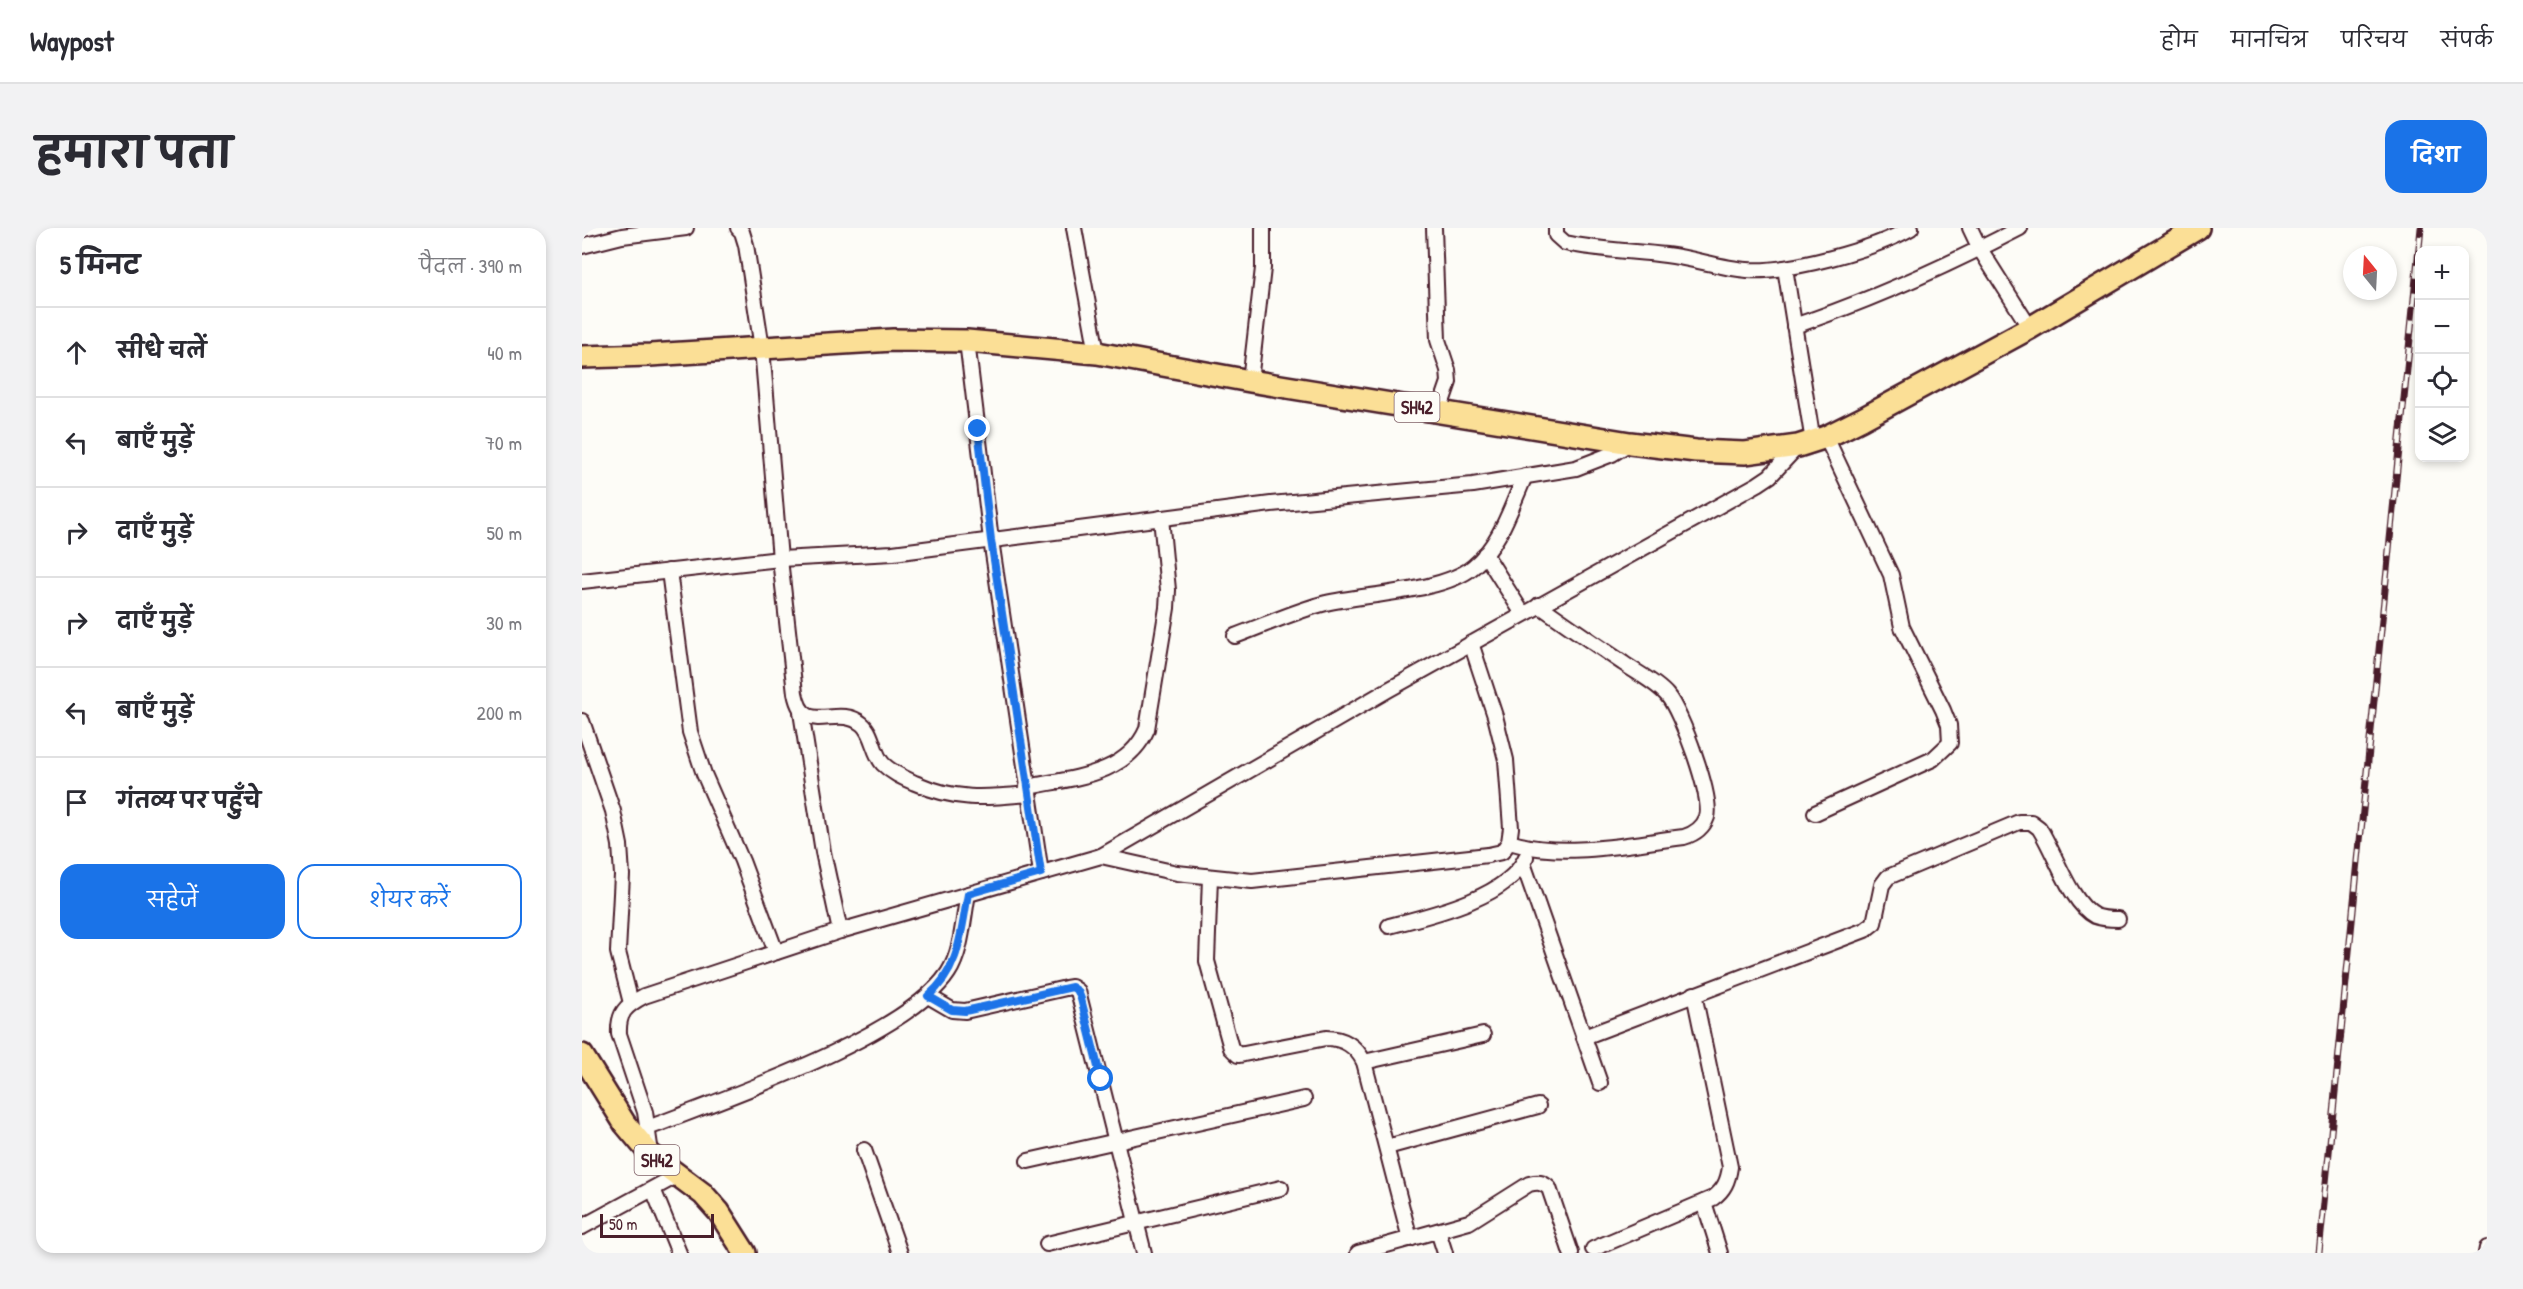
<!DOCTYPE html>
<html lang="hi">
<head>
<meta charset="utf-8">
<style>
  :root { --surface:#fff; --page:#f2f2f3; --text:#2b2b33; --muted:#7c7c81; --line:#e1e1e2; --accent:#1a73e8 }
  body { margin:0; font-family:"Patrick Hand","Playpen Sans Deva",sans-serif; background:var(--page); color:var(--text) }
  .controls { position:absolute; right:18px; top:18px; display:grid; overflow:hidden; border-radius:12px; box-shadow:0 3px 9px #0003 }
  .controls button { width:54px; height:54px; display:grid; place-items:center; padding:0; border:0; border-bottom:2px solid var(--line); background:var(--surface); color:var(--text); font:30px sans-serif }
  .compass { position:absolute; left:1761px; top:18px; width:54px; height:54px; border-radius:50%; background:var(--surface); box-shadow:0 3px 9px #0003; rotate:342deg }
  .scale { position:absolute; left:18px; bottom:15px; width:114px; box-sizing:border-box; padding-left:6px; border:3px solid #4a1f2b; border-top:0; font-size:16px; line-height:21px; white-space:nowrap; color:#4a1f2b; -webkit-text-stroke:4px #fdfcf7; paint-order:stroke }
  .stop { position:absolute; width:18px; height:18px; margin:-14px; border:4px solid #1a73e8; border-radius:50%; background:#fff }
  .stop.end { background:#1a73e8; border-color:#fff; box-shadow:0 2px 6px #0008 }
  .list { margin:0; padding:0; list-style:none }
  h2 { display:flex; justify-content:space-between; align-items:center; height:78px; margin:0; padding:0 24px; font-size:26px }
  h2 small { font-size:20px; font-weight:400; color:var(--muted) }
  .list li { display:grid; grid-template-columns:39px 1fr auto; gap:18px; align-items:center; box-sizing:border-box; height:90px; padding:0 24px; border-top:2px solid var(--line) }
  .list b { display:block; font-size:22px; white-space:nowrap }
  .list em { font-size:20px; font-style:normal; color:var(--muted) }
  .actions { display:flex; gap:12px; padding:18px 24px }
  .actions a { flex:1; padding:14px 0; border:2px solid var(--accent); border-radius:18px; text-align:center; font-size:21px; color:var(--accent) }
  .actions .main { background:var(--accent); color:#fff }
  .icon { flex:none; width:33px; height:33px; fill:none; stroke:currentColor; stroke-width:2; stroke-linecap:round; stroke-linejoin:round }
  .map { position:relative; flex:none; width:1905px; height:1025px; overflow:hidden; border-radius:18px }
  header { display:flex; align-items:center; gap:36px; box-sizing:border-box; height:84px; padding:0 30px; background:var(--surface); border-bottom:2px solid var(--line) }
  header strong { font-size:28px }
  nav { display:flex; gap:33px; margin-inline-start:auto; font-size:21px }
  .intro { display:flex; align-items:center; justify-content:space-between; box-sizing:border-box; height:144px; padding:0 36px }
  h1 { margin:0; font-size:42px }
  .button { padding:15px 27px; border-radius:18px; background:var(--accent); color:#fff; font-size:21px; font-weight:700 }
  main { display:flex; gap:36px; padding:0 36px }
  aside { flex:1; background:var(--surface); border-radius:18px; box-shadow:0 3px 9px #0003 }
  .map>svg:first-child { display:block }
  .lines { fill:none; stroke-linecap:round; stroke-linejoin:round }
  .street-casing { stroke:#4a1f2b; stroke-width:18 }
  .primary-casing { stroke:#4a1f2b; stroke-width:26 }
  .street { stroke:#fdfcf7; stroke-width:14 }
  .primary { stroke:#fbdf96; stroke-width:21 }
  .rail-casing { stroke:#4a1f2b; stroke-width:7 }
  .rail { stroke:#fdfcf7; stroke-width:4.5; stroke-dasharray:14; stroke-linecap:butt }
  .route { stroke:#1a73e8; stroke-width:8 }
  .labels { text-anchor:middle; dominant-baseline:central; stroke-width:4.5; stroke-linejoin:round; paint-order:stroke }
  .shield { fill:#fdfcf7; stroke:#806168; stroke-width:1.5 }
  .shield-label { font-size:18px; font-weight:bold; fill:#4a1f2b }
</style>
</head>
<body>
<header>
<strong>Waypost</strong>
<nav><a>होम</a><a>मानचित्र</a><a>परिचय</a><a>संपर्क</a></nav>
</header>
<div class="intro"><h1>हमारा पता</h1><a class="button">दिशा</a></div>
<main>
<aside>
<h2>5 मिनट<small>पैदल · 390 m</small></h2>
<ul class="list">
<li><svg class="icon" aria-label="ahead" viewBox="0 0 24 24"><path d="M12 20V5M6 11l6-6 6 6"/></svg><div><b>सीधे चलें</b></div><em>40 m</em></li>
<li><svg class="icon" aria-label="left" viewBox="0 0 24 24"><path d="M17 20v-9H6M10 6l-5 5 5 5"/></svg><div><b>बाएँ मुड़ें</b></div><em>70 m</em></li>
<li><svg class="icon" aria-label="right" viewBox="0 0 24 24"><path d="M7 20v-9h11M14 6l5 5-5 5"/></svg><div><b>दाएँ मुड़ें</b></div><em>50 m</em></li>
<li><svg class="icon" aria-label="right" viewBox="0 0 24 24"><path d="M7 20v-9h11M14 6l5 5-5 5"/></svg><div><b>दाएँ मुड़ें</b></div><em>30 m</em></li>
<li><svg class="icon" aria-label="left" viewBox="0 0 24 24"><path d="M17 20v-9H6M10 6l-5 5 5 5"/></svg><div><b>बाएँ मुड़ें</b></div><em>200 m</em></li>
<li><svg class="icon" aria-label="arrive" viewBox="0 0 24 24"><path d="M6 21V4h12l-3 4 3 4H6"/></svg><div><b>गंतव्य पर पहुँचे</b></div></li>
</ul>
<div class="actions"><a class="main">सहेजें</a><a>शेयर करें</a></div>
</aside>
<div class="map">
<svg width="1905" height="1025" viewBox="0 0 1905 1025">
  <rect width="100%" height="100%" fill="#fdfcf7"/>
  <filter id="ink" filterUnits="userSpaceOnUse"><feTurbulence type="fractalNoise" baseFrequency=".0167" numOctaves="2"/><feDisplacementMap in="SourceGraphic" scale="12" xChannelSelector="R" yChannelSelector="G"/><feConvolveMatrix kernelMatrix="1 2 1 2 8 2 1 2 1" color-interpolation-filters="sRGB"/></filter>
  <g filter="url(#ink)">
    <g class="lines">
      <defs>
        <g id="street">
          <path d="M156,0L160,4L164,17L180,120L198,331L213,465C222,511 254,475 280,496C291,505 291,525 301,536C310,545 322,550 333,555C374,573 403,570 447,566"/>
          <polyline points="492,0 515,125"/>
          <polyline points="852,0 856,112 866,142 867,154 857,183"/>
          <path d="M974,0V7L983,15C1016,22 1051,23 1084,27C1111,30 1138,40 1165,42C1207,45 1293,21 1329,0"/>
          <polyline points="1388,0 1398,21 1448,100"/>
          <polyline points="0,18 40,8 104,0"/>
          <polyline points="1203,40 1231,214"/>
          <path d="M1212,98C1290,72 1365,38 1438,0"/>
          <polyline points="385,113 409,312 459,645"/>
          <polyline points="668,153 681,40 681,0"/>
          <polyline points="903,326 941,386"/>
          <polyline points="87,343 108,504 122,546 160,633 194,724"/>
          <polyline points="0,353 198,331 311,325 689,276 891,257 994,240 1030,226 1048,215"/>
          <path d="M653,408C683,397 713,383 744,375C784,366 861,364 891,339C918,317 929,279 943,248"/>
          <polyline points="219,484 241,624 258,703"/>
          <polyline points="0,493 31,583 38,617 40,647 36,724 49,775"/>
          <path d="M445,559C489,550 545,548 565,501L585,380L586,362L579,290"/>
          <polyline points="1233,585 1351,531 1368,515 1367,497 1361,482 1320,399 1309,347 1244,209"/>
          <path d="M927,614C983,631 1045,616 1102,609C1112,606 1121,600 1125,589C1131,569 1099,483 1085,467C1074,454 1055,445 1041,435C1013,416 985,397 957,377"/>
          <polyline points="519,628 595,645 670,653 906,627 920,624 927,614 929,600 924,532 913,488 889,415"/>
          <polyline points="941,635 1018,855"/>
          <path d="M628,649L625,733L649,820L656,827L662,826L744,810C762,810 774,818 782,834L828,1011"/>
          <path d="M807,698C846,688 927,670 944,629"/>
          <polyline points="346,768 370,782 383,783 484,760 490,759 496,763 562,1025"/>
          <path d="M1002,809L1283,702L1292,695L1300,657L1306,649L1437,594H1449L1457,600C1473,624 1488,675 1513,688C1521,691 1528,691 1536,691"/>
          <polyline points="782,834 901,807"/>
          <path d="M66,900C140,871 324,809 366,745C380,724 381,691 386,666"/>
          <polyline points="805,919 956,878"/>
          <polyline points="282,922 318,1025"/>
          <path d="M69,925L63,884L37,806C36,785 43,778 62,768L258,703L519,628L806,462L1176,256L1188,248L1216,218"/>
          <polyline points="446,933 722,871"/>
          <polyline points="71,961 97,1025"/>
          <polyline points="1122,974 1138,1025"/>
          <polyline points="0,999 96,947"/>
          <polyline points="856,1003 863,1025"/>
          <polyline points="465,1016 699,960"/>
          <path d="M1011,1021L1131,970C1142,962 1146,953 1148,939L1112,766"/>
          <path d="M776,1025L887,994L947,956C956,954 960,954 967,960L989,1025"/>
          <polyline points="1904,1025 1905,1020"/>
        </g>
        <g id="primary">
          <polyline points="0,129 68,127 311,112 385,113 515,125 668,153 1048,215 1114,223 1163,225 1216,218 1244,209 1280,191 1448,100 1616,0"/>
          <polyline points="0,827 43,896 69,927 121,966 137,984 163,1025"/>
        </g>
      </defs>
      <use href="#street" class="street-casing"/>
      <use href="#primary" class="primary-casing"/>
      <use href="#street" class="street"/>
      <use href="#primary" class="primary"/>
      <defs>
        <polyline id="rail" points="1737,1025 1839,0"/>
      </defs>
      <use href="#rail" class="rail-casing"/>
      <use href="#rail" class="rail"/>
    </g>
  </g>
  <g class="lines" filter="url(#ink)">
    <path class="route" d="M396,201L409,312L459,645L386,666C379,703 378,742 346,768L370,782L383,783L490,759L496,763L499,771L519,851"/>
  </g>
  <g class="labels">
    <g class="shield">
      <rect x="812.5" y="164" width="45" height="30" rx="4.5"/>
      <rect x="52.5" y="917" width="45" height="30" rx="4.5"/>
    </g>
    <g class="shield-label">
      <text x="835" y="179">SH42</text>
      <text x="75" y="932">SH42</text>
    </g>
  </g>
</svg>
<div class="controls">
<button>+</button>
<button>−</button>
<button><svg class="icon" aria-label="locate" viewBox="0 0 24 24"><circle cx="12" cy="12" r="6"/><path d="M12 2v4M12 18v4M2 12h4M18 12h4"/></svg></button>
<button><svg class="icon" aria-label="layers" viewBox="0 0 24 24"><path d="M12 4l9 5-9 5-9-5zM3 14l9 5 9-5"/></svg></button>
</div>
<svg class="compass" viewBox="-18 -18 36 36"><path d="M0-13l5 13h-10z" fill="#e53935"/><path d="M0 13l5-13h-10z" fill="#7c7c81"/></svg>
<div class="scale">50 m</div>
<div class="stop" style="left:519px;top:851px"></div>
<div class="stop end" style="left:396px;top:201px"></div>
</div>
</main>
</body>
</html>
